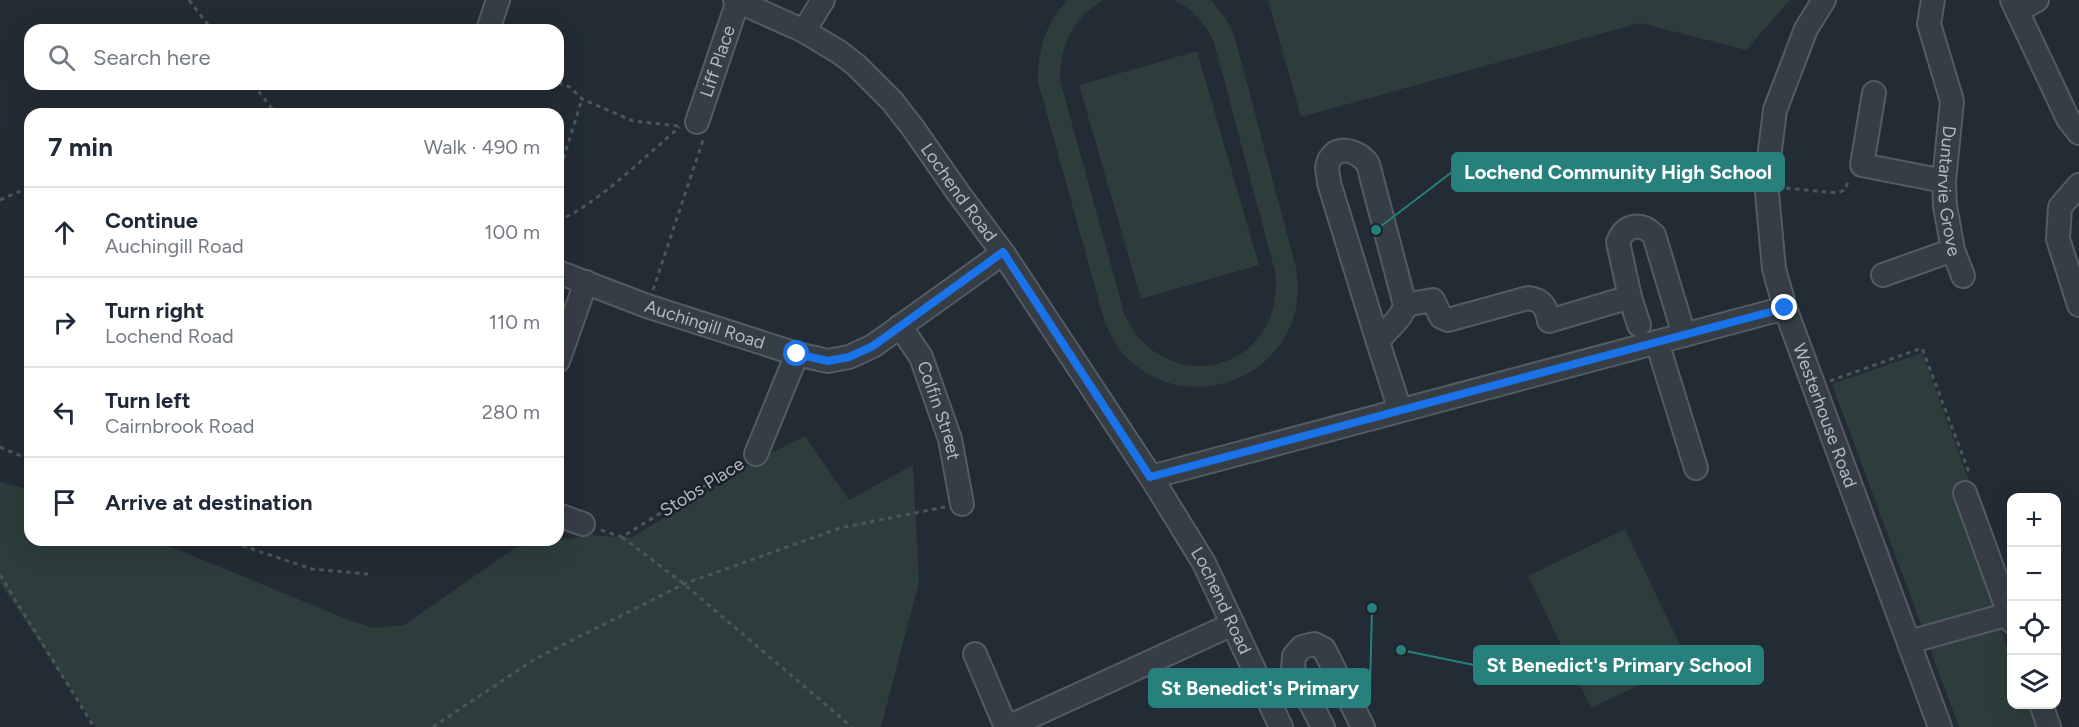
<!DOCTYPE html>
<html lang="en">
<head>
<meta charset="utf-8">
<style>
  :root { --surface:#fff; --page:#f2f2f3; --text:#1f2937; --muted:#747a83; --line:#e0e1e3 }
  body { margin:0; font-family:Figtree,sans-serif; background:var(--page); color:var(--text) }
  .controls { position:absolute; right:18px; bottom:18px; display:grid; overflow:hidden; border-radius:12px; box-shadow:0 6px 24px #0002 }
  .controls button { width:54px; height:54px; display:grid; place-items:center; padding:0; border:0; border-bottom:2px solid var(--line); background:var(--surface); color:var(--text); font:30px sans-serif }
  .stop { position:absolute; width:18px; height:18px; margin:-14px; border:4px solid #1a73e8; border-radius:50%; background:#fff }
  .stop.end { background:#1a73e8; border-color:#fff; box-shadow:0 2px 6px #0008 }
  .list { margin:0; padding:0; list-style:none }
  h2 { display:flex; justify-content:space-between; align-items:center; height:78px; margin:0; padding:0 24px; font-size:26px }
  h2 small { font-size:20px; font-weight:400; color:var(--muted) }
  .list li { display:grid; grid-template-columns:39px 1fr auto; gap:18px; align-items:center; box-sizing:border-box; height:90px; padding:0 24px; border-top:2px solid var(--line) }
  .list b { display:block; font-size:22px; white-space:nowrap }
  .list p { margin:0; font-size:20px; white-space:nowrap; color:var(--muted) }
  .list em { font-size:20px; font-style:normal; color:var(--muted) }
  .icon { flex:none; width:33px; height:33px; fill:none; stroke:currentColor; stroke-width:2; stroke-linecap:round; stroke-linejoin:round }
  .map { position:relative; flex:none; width:2079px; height:727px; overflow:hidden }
  .search { position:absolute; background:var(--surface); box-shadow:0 6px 24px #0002; left:24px; top:24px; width:540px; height:66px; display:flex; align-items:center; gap:15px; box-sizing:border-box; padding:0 21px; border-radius:18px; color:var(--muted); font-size:22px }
  .panel { position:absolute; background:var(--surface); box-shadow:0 6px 24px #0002; left:24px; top:108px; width:540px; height:438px; border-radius:18px }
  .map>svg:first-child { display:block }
  .green { fill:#2c3d3c }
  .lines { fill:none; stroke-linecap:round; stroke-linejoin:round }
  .minor-casing { stroke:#535b63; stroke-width:26 }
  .path { stroke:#48585a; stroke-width:3; stroke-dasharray:4.5 4.5; stroke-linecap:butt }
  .minor { stroke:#363d45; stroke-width:22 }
  .route { stroke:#1a73e8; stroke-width:8 }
  .labels { text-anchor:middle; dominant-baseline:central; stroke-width:5; stroke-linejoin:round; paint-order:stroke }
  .street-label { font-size:18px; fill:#b0b8c2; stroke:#1b222a }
  .leader { fill:none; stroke:#27807b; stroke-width:2 }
  .callout-dot { fill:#27807b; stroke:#1b222a; stroke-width:2 }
  .callout { fill:#27807b; stroke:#27807b; stroke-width:2 }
  .callout-label { font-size:20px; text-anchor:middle; font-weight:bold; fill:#fff }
</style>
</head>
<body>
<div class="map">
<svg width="2079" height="727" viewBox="0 0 2079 727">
  <rect width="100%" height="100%" fill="#232b34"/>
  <g class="green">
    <path d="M1068,0H1104C1073,17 1060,45 1060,80L1125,316C1168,403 1287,369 1275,272L1214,42C1205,24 1193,9 1174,0H1211L1226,19L1234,34L1296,268C1298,286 1299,302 1293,319C1269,391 1171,412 1121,351C1115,343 1110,333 1105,323L1038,82C1038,51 1045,22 1068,0Z"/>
    <polygon points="1268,0 1790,0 1746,50 1640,23 1301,117"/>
    <polygon points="1197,51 1259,265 1141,299 1079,85"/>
    <polygon points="1922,353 1971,486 1954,492 2011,659 2012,704 2027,705 2035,727 1959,727 1832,384"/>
    <polygon points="805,436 849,500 913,465 919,582 881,727 96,727 0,583 0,482 30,490 30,540 154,540 349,620 373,628 404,625 515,548 591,535 631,538 755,461"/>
    <polygon points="1625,529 1688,662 1591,708 1528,576"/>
  </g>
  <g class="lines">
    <defs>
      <g id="minor">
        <path id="s1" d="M735,0L804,31L839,52L856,65L892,101L913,128L959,194L1003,253L1151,477L1204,563L1281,727"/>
        <path id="s2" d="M1824,0L1806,29L1775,110L1766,182L1774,269L1785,308L1940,727"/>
        <path id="s3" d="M1933,0L1929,24L1952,101L1944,181L1945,206L1953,250L1963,276"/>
        <polyline points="2012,0 2068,119 2079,133"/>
        <polyline points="2017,11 2037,0"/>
        <polyline points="488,30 498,0"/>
        <polyline points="804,31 823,0"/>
        <polyline points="1874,93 1862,165 1944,181"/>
        <path id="s4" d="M697,122L738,1"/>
        <polyline points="2079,185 2060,207 2058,239 2079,305"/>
        <path id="s5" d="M558,272L647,306L797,354L828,361L849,357L873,346L1003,253"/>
        <polyline points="1883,275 1953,250"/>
        <path d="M1630,297L1618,242C1625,224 1641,222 1654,235L1684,335"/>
        <path d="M1405,305L1433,300L1441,317L1448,320L1528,298C1543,300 1546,307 1549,321L1630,297L1639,325"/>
        <path id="s6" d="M900,326L921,357L950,439L962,504"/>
        <path d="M1378,342L1329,183C1329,178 1327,172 1327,168C1330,143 1357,148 1368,164L1405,305C1403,319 1385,330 1378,342L1400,410"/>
        <polyline points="1657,342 1696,468"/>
        <polyline points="558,361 586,282"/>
        <polyline points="756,454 797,354"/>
        <polyline points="1151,477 1785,308"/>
        <polyline points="1965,493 2012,622"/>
        <polyline points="558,515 583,524"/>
        <polyline points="1909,642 2009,614"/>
        <polyline points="975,654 1006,727"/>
        <polyline points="2041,704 2049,727"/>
        <polyline points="1008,727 1233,624"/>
        <polyline points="1323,727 1293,669 1294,656 1302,647 1314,644 1324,649 1363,727"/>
      </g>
    </defs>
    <use href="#minor" class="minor-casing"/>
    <g class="path">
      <polyline points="189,0 212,30"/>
      <polyline points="558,83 570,87 582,99 633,121 679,126"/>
      <polyline points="253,84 276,114"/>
      <polyline points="558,176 582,99"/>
      <polyline points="1786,188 1837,193 1845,190 1849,179"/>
      <polyline points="0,200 30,187"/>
      <path d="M558,221C599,203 645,156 680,127"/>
      <polyline points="653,290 703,140"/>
      <polyline points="1830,381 1922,348 1970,475"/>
      <polyline points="0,447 30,460"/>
      <polyline points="601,530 622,537 740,464"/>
      <polyline points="622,537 684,584 852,727"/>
      <polyline points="225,540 312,569 368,574"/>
      <polyline points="0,575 94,727"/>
      <polyline points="433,727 535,659 684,584 840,528 945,507"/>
    </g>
    <use href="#minor" class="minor"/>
  </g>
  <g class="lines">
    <polyline class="route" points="797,354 828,361 849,357 873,346 1003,252 1150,477 1785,308"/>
  </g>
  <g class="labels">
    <g class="street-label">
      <text stroke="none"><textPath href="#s4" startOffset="64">Liff Place</textPath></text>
      <text stroke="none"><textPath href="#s3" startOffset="195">Duntarvie Grove</textPath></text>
      <text stroke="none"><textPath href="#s1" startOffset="302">Lochend Road</textPath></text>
      <text stroke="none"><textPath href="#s5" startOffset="156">Auchingill Road</textPath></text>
      <text stroke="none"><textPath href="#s6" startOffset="94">Colfin Street</textPath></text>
      <text stroke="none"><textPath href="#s2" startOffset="436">Westerhouse Road</textPath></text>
      <text transform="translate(702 487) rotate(-32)">Stobs Place</text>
      <text stroke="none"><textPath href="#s1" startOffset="788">Lochend Road</textPath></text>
    </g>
  </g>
  <path class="leader" d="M1376 230L1452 172M1401 650L1474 665M1372 608L1370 688"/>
  <g class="callout-dot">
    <circle cx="1376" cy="230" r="6"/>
    <circle cx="1401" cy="650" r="6"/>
    <circle cx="1372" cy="608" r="6"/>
  </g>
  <g class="callout">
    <rect x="1452" y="153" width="332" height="38" rx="6"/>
    <rect x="1474" y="646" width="289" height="38" rx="6"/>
    <rect x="1149" y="669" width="221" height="38" rx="6"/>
  </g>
  <g class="callout-label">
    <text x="1618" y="179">Lochend Community High School</text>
    <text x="1619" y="672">St Benedict's Primary School</text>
    <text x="1260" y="695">St Benedict's Primary</text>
  </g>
</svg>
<div class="controls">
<button>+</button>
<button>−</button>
<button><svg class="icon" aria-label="locate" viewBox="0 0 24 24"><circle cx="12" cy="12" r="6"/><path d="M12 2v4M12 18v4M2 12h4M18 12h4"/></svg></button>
<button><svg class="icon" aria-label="layers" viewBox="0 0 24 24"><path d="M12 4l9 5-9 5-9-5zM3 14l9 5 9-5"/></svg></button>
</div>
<div class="stop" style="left:797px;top:354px"></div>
<div class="stop end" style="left:1785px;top:308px"></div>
<div class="search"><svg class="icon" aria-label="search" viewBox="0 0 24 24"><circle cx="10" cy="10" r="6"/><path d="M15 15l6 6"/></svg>Search here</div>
<section class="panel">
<h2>7 min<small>Walk · 490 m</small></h2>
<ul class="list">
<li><svg class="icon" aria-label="ahead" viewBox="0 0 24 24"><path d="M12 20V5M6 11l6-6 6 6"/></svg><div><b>Continue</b><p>Auchingill Road</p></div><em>100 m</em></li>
<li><svg class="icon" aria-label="right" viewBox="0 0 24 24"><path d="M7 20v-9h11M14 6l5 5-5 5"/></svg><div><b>Turn right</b><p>Lochend Road</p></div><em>110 m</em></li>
<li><svg class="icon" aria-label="left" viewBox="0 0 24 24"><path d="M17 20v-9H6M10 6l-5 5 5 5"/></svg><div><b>Turn left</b><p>Cairnbrook Road</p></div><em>280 m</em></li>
<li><svg class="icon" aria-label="arrive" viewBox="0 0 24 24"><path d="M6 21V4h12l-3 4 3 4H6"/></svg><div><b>Arrive at destination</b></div></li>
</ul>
</section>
</div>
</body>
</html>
